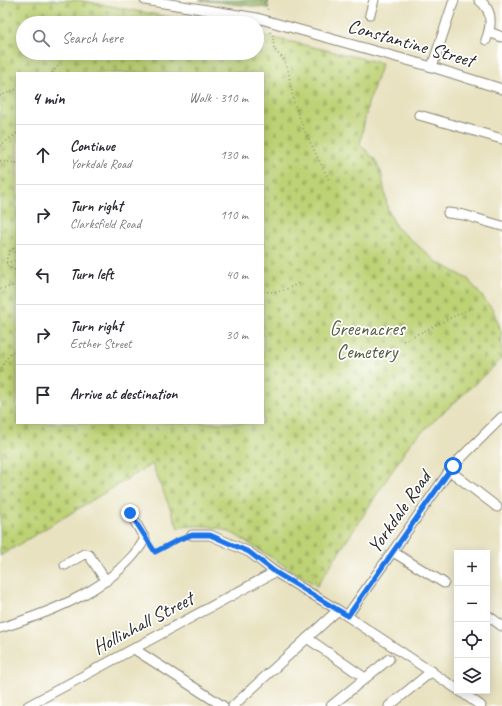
<!DOCTYPE html>
<html lang="en">
<head>
<meta charset="utf-8">
<style>
  :root { --surface:#fff; --page:#f7f7f7; --text:#2b2b33; --muted:#7c7c81; --line:#e1e1e2 }
  body { margin:0; font-family:Caveat,sans-serif; background:var(--page); color:var(--text) }
  .controls { position:absolute; right:12px; bottom:12px; display:grid; overflow:hidden; border-radius:0px; box-shadow:0 2px 10px #0003 }
  .controls button { width:36px; height:36px; display:grid; place-items:center; padding:0; border:0; border-bottom:1px solid var(--line); background:var(--surface); color:var(--text); font:20px sans-serif }
  .stop { position:absolute; width:12px; height:12px; margin:-9px; border:3px solid #1a73e8; border-radius:50%; background:#fff }
  .stop.end { background:#1a73e8; border-color:#fff; box-shadow:0 1px 4px #0008 }
  .list { margin:0; padding:0; list-style:none }
  h2 { display:flex; justify-content:space-between; align-items:center; height:52px; margin:0; padding:0 16px; font-size:17px }
  h2 small { font-size:13px; font-weight:400; color:var(--muted) }
  .list li { display:grid; grid-template-columns:26px 1fr auto; gap:12px; align-items:center; box-sizing:border-box; height:60px; padding:0 16px; border-top:1px solid var(--line) }
  .list b { display:block; font-size:15px; white-space:nowrap }
  .list p { margin:0; font-size:13px; white-space:nowrap; color:var(--muted) }
  .list em { font-size:13px; font-style:normal; color:var(--muted) }
  .icon { flex:none; width:22px; height:22px; fill:none; stroke:currentColor; stroke-width:2; stroke-linecap:round; stroke-linejoin:round }
  .map { position:relative; flex:none; width:502px; height:706px; overflow:hidden }
  .search { position:absolute; background:var(--surface); box-shadow:0 2px 10px #0003; left:16px; top:16px; width:248px; height:44px; display:flex; align-items:center; gap:10px; box-sizing:border-box; padding:0 14px; border-radius:22px; color:var(--muted); font-size:15px }
  .panel { position:absolute; background:var(--surface); box-shadow:0 2px 10px #0003; left:16px; top:72px; width:248px; height:352px; border-radius:0px }
  .map>svg:first-child { display:block }
  .grass { fill:url(#grass-tufts); stroke:#747e50 }
  .forest { fill:url(#forest-crowns); stroke:#607048 }
  .cemetery { fill:url(#cemetery-stones); stroke:#747e50; fill-rule:evenodd }
  .lines { fill:none; stroke-linecap:round; stroke-linejoin:round }
  .minor-casing { stroke:#8a8676; stroke-width:11 }
  .path { stroke:#8a8676; stroke-width:1.5; stroke-dasharray:1 3; stroke-linecap:butt }
  .minor { stroke:#fff; stroke-width:9 }
  .route { stroke:#1a73e8; stroke-width:5 }
  .labels { text-anchor:middle; dominant-baseline:central; stroke-width:3.5; stroke-linejoin:round; paint-order:stroke }
  .street-label { font-size:20px; fill:#2b2b2b; stroke:#fff }
  .park-label { font-size:20px; fill:#575d41; stroke:#fff }
</style>
</head>
<body>
<div class="map">
<svg width="502" height="706" viewBox="0 0 502 706">
  <defs>
    <pattern id="grass-tufts" width="24" height="20" patternUnits="userSpaceOnUse"><rect width="24" height="20" fill="#bdd275"/><path d="M3 7l-1-3M5 7V3M7 7l1-3M15 17l-1-3M17 17v-4M19 17l1-3" fill="none" stroke="#a3b465"/></pattern>
    <pattern id="forest-crowns" width="20" height="18" patternUnits="userSpaceOnUse"><rect width="20" height="18" fill="#96b466"/><path d="M2 6a3 3 0 1 1 6 0M12 15a3 3 0 1 1 6 0" fill="none" stroke="#7b9354"/></pattern>
    <pattern id="cemetery-stones" width="16" height="16" patternUnits="userSpaceOnUse"><rect width="16" height="16" fill="#bdd275"/><path d="M2 7V4a2 2 0 0 1 4 0v3zM10 15v-3a2 2 0 0 1 4 0v3z" fill="#a3b465"/></pattern>
  </defs>
  <rect width="100%" height="100%" fill="#fff"/>
  <filter id="ink" filterUnits="userSpaceOnUse"><feTurbulence type="fractalNoise" baseFrequency=".025" numOctaves="2"/><feDisplacementMap in="SourceGraphic" scale="8" xChannelSelector="R" yChannelSelector="G"/><feConvolveMatrix kernelMatrix="1 2 1 2 8 2 1 2 1" color-interpolation-filters="sRGB"/></filter>
  <filter id="wash" filterUnits="userSpaceOnUse"><feTurbulence type="fractalNoise" baseFrequency=".012" numOctaves="4" result="noise"/><feDisplacementMap in="SourceGraphic" scale="16" xChannelSelector="R" yChannelSelector="G"/><feGaussianBlur stdDeviation="0.9" result="paint"/><feColorMatrix in="noise" values="0 0 0 0 0 0 0 0 0 0 0 0 0 0 0 0 0 1.4 0 .05"/><feComposite in="paint" operator="in"/></filter>
  <g filter="url(#wash)">
    <rect width="100%" height="100%" fill="#e8e2c0"/>
    <polygon class="grass" points="264,558 316,591 314,594 263,560"/>
    <polygon class="forest" points="199,0 268,0 268,8"/>
    <path class="cemetery" d="M0,0H78L200,23H23V53H257V34L382,63L368,104L360,144L375,160L381,172L388,210L396,227L437,262L468,279L493,310L502,333V359L411,442L317,586L234,534C213,525 201,524 178,528L152,464L0,556ZM17,73H263V423H17Z"/>
  </g>
  <g filter="url(#ink)">
    <g class="lines">
      <defs>
        <g id="minor">
          <polyline points="145,0 257,18 432,67 502,89"/>
          <path d="M479,0C493,10 492,25 486,40"/>
          <polyline points="370,14 374,0"/>
          <polyline points="489,32 502,37"/>
          <polyline points="432,67 454,0"/>
          <polyline points="419,115 502,139"/>
          <polyline points="448,213 464,215 502,226"/>
          <polyline points="450,471 497,507"/>
          <polyline points="192,535 210,535 249,552 275,572 338,610 457,689"/>
          <polyline points="393,552 444,583"/>
          <polyline points="65,565 84,554 89,555 106,581"/>
          <polyline points="487,615 502,626"/>
          <polyline points="347,616 453,466 502,417"/>
          <path d="M0,628C52,612 116,588 145,539L130,513"/>
          <polyline points="307,638 365,678"/>
          <polyline points="134,649 223,706"/>
          <polyline points="460,691 481,706"/>
          <polyline points="28,706 275,572"/>
          <polyline points="233,706 338,610"/>
          <polyline points="331,706 389,659"/>
          <polyline points="389,706 432,671"/>
        </g>
      </defs>
      <use href="#minor" class="minor-casing"/>
      <g class="path">
        <polyline points="260,0 266,4 268,11"/>
        <polyline points="266,0 266,4"/>
        <polyline points="270,32 273,36 274,49 284,60 288,70 294,103 304,130 329,180"/>
        <polyline points="52,73 58,66"/>
        <polyline points="0,96 17,89"/>
        <polyline points="0,146 17,133"/>
        <polyline points="0,161 17,163"/>
        <polyline points="17,247 10,250 6,260 8,267 17,271"/>
        <polyline points="13,248 17,258"/>
        <polyline points="6,263 17,260"/>
        <polyline points="0,289 17,285"/>
        <path d="M263,291C278,294 286,290 299,283"/>
        <polyline points="403,341 471,308"/>
        <polyline points="0,372 5,360 17,348"/>
        <polyline points="150,546 155,552 184,538"/>
        <polyline points="310,575 316,585"/>
      </g>
      <use href="#minor" class="minor"/>
    </g>
  </g>
  <g class="lines" filter="url(#ink)">
    <polyline class="route" points="130,513 155,552 178,540 192,535 210,535 249,552 275,572 348,616 453,466"/>
  </g>
  <g class="labels">
    <g class="street-label">
      <text transform="translate(411 43) rotate(16)">Constantine Street</text>
      <text transform="translate(399 512) rotate(-55)">Yorkdale Road</text>
      <text transform="translate(143 623) rotate(-28)">Hollinhall Street</text>
    </g>
    <g class="park-label">
      <text x="367" y="328">Greenacres<tspan x="367" dy="23">Cemetery</tspan></text>
    </g>
  </g>
</svg>
<div class="controls">
<button>+</button>
<button>−</button>
<button><svg class="icon" aria-label="locate" viewBox="0 0 24 24"><circle cx="12" cy="12" r="6"/><path d="M12 2v4M12 18v4M2 12h4M18 12h4"/></svg></button>
<button><svg class="icon" aria-label="layers" viewBox="0 0 24 24"><path d="M12 4l9 5-9 5-9-5zM3 14l9 5 9-5"/></svg></button>
</div>
<div class="stop" style="left:453px;top:466px"></div>
<div class="stop end" style="left:130px;top:513px"></div>
<div class="search"><svg class="icon" aria-label="search" viewBox="0 0 24 24"><circle cx="10" cy="10" r="6"/><path d="M15 15l6 6"/></svg>Search here</div>
<section class="panel">
<h2>4 min<small>Walk · 310 m</small></h2>
<ul class="list">
<li><svg class="icon" aria-label="ahead" viewBox="0 0 24 24"><path d="M12 20V5M6 11l6-6 6 6"/></svg><div><b>Continue</b><p>Yorkdale Road</p></div><em>130 m</em></li>
<li><svg class="icon" aria-label="right" viewBox="0 0 24 24"><path d="M7 20v-9h11M14 6l5 5-5 5"/></svg><div><b>Turn right</b><p>Clarksfield Road</p></div><em>110 m</em></li>
<li><svg class="icon" aria-label="left" viewBox="0 0 24 24"><path d="M17 20v-9H6M10 6l-5 5 5 5"/></svg><div><b>Turn left</b></div><em>40 m</em></li>
<li><svg class="icon" aria-label="right" viewBox="0 0 24 24"><path d="M7 20v-9h11M14 6l5 5-5 5"/></svg><div><b>Turn right</b><p>Esther Street</p></div><em>30 m</em></li>
<li><svg class="icon" aria-label="arrive" viewBox="0 0 24 24"><path d="M6 21V4h12l-3 4 3 4H6"/></svg><div><b>Arrive at destination</b></div></li>
</ul>
</section>
</div>
</body>
</html>
